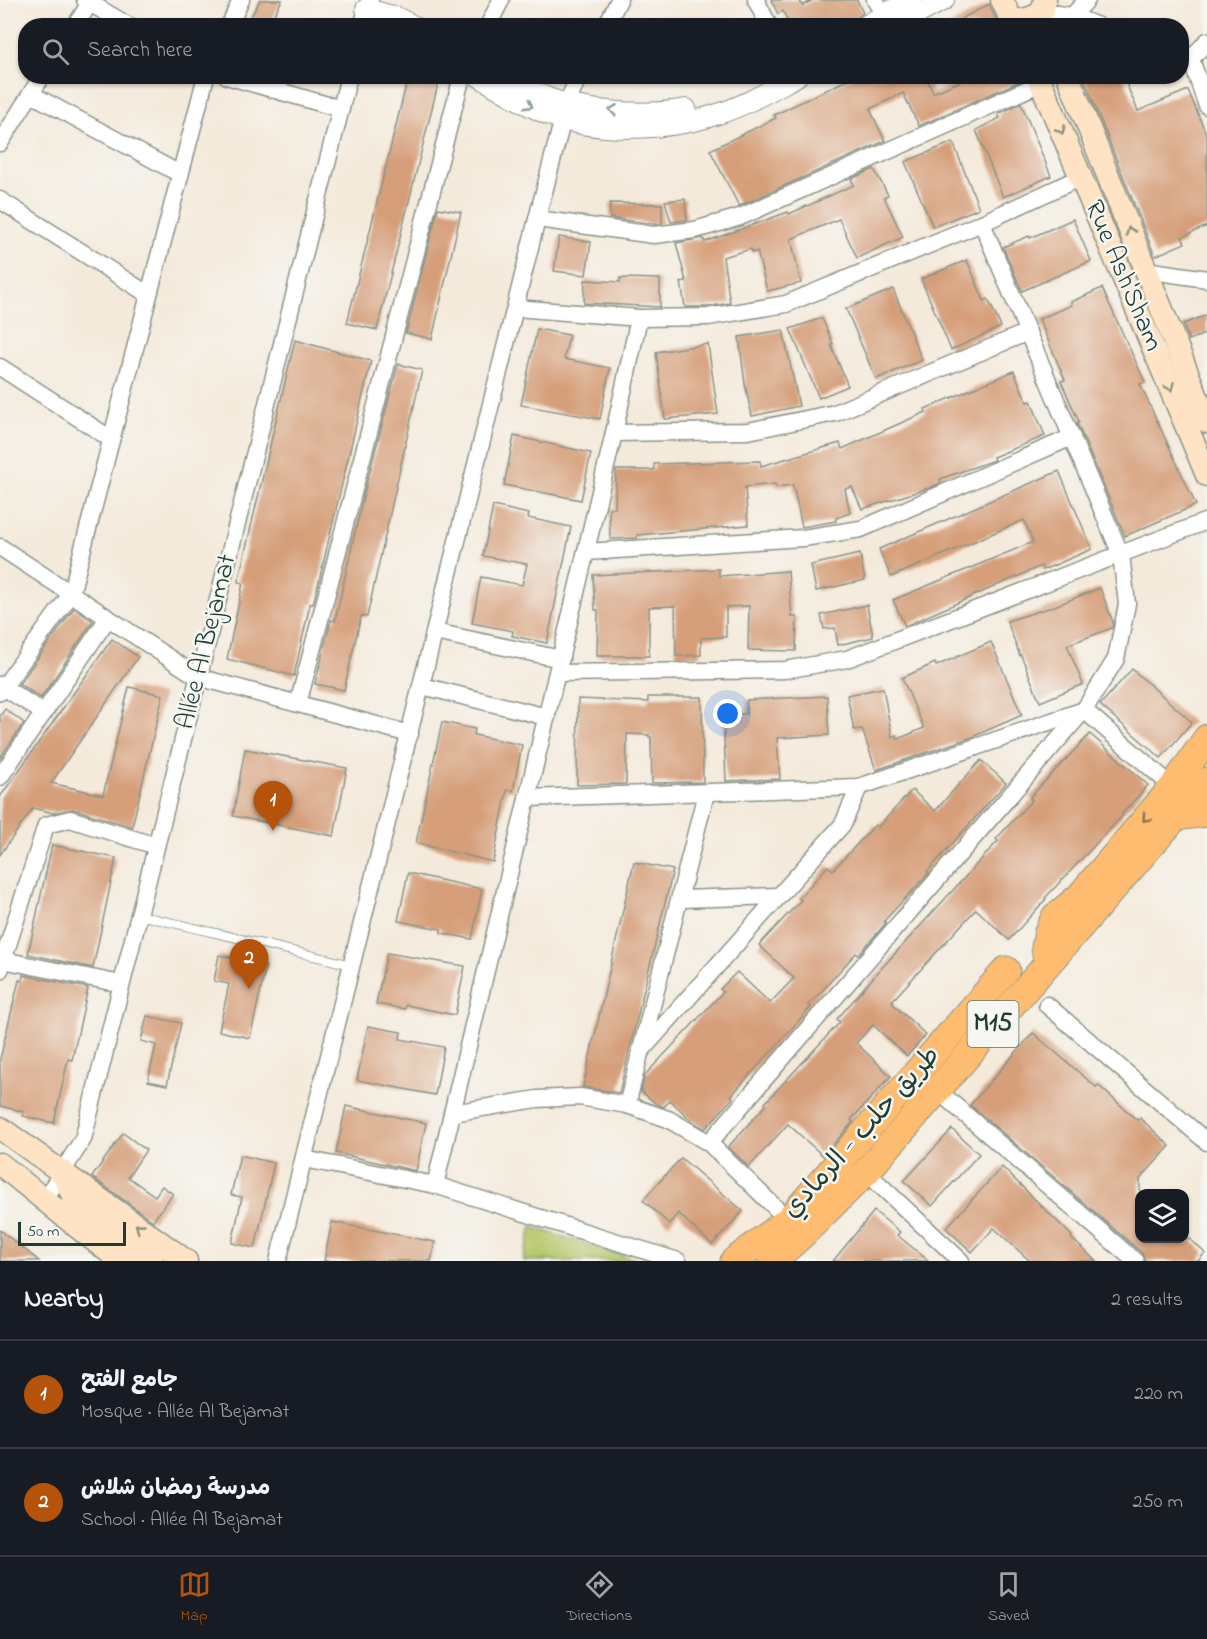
<!DOCTYPE html>
<html lang="en">
<head>
<meta charset="utf-8">
<style>
  :root { --surface:#171b24; --page:#242831; --text:#f1f3f6; --muted:#9ea1a6; --line:#363941; --accent:#b45309 }
  body { margin:0; font-family:"Indie Flower","Playpen Sans Arabic",sans-serif; background:var(--page); color:var(--text) }
  .controls { position:absolute; right:18px; bottom:18px; display:grid; overflow:hidden; border-radius:12px; box-shadow:0 2px 4px #0004 }
  .controls button { width:54px; height:54px; display:grid; place-items:center; padding:0; border:0; border-bottom:2px solid var(--line); background:var(--surface); color:var(--text); font:30px sans-serif }
  .scale { position:absolute; left:18px; bottom:15px; width:108px; box-sizing:border-box; padding-left:6px; border:3px solid #1f3d34; border-top:0; font-size:16px; line-height:21px; white-space:nowrap; color:#1f3d34; -webkit-text-stroke:4px #f6f6f2; paint-order:stroke }
  .you { position:absolute; left:728px; top:714px; width:21px; height:21px; margin:-15px; border:4px solid #fff; border-radius:50%; background:#1a73e8; box-shadow:0 0 0 9px #1a73e833 }
  .badge { display:grid; place-items:center; width:39px; height:39px; border-radius:50%; background:var(--accent); color:#fff; font-size:20px; font-weight:700 }
  .pin { position:absolute; translate:-50% -50px; filter:drop-shadow(0 2px 3px #0008) }
  .pin::after { content:''; position:absolute; top:32px; width:21px; height:18px; background:inherit; clip-path:polygon(0 0,100% 0,50% 100%) }
  .list { margin:0; padding:0; list-style:none }
  h2 { display:flex; justify-content:space-between; align-items:center; height:78px; margin:0; padding:0 24px; font-size:26px }
  h2 small { font-size:20px; font-weight:400; color:var(--muted) }
  .list li { display:grid; grid-template-columns:39px 1fr auto; gap:18px; align-items:center; box-sizing:border-box; height:108px; padding:0 24px; border-top:2px solid var(--line) }
  .list b { display:block; font-size:22px; white-space:nowrap }
  .list p { margin:0; font-size:20px; white-space:nowrap; color:var(--muted) }
  .list em { font-size:20px; font-style:normal; color:var(--muted) }
  .icon { flex:none; width:33px; height:33px; fill:none; stroke:currentColor; stroke-width:2; stroke-linecap:round; stroke-linejoin:round }
  .map { position:relative; flex:none; width:1207px; height:1261px; overflow:hidden }
  .search { position:absolute; background:var(--surface); box-shadow:0 2px 4px #0004; left:18px; right:18px; top:18px; height:66px; display:flex; align-items:center; gap:15px; box-sizing:border-box; padding:0 21px; border-radius:24px; color:var(--muted); font-size:22px }
  .sheet { height:294px; background:var(--surface) }
  nav { display:flex; justify-content:space-around; align-items:center; box-sizing:border-box; height:84px; border-top:2px solid var(--line); background:var(--surface); font-size:16px; color:var(--muted) }
  nav a { display:grid; justify-items:center; gap:3px }
  nav .on { color:var(--accent) }
  .map>svg:first-child { display:block }
  .green { fill:#b7c76a; stroke:#6b824f; stroke-width:1.5 }
  .building { fill:#d69f79 }
  .lines { fill:none; stroke-linecap:round; stroke-linejoin:round }
  .service-casing { stroke:#8a9488; stroke-width:10 }
  .minor-casing { stroke:#8a9488; stroke-width:19 }
  .tertiary-casing { stroke:#8a9488; stroke-width:22 }
  .secondary-casing { stroke:#8a9488; stroke-width:25 }
  .trunk-casing { stroke:#8a9488; stroke-width:29 }
  .service { stroke:#fff; stroke-width:8 }
  .minor { stroke:#fff; stroke-width:16 }
  .tertiary { stroke:#fff; stroke-width:20 }
  .secondary { stroke:#fee4c5; stroke-width:22 }
  .trunk { stroke:#fdbc6f; stroke-width:27 }
  .oneway { stroke:#8f9e9a }
  .oneway2 { stroke:#8e907c }
  .oneway3 { stroke:#83764f }
  .labels { text-anchor:middle; dominant-baseline:central; stroke-width:5; stroke-linejoin:round; paint-order:stroke }
  .shield { fill:#f6f6f2; stroke:#60746d; stroke-width:1.5 }
  .shield-label { font-size:26px; font-weight:bold; fill:#1f3d34 }
  .street-label { font-size:27px; fill:#1f3d34; stroke:#f6f6f2 }
</style>
</head>
<body>
<div class="map">
<svg width="1207" height="1261" viewBox="0 0 1207 1261">
  <rect width="100%" height="100%" fill="#f6f6f2"/>
  <filter id="ink" filterUnits="userSpaceOnUse"><feTurbulence type="fractalNoise" baseFrequency=".0167" numOctaves="2"/><feDisplacementMap in="SourceGraphic" scale="12" xChannelSelector="R" yChannelSelector="G"/><feConvolveMatrix kernelMatrix="1 2 1 2 8 2 1 2 1" color-interpolation-filters="sRGB"/></filter>
  <filter id="wash" filterUnits="userSpaceOnUse"><feTurbulence type="fractalNoise" baseFrequency=".008" numOctaves="4" result="noise"/><feDisplacementMap in="SourceGraphic" scale="24" xChannelSelector="R" yChannelSelector="G"/><feGaussianBlur stdDeviation="1.35" result="paint"/><feColorMatrix in="noise" values="0 0 0 0 0 0 0 0 0 0 0 0 0 0 0 0 0 1.4 0 .05"/><feComposite in="paint" operator="in"/></filter>
  <g filter="url(#wash)">
    <rect width="100%" height="100%" fill="#f4eadb"/>
    <polygon class="green" points="532,1227 640,1261 523,1261"/>
    <g id="blocks">
      <g class="building">
        <polygon points="260,0 282,0 268,26 246,26"/>
        <polygon points="771,0 802,0 800,1 802,6 813,0 857,0 863,13 847,26 790,26 783,11 778,14"/>
        <polygon points="989,4 999,26 948,26"/>
        <polygon points="855,76 926,76 933,93 973,76 1025,76 1025,79 919,126 903,93 870,109 885,141 739,206 710,150 776,118 774,115"/>
        <polygon points="1083,76 1123,76 1138,111 1188,90 1207,136 1207,226 1182,237 1185,243 1155,256"/>
        <polygon points="408,77 438,84 377,330 347,323"/>
        <polygon points="1021,103 1051,176 1003,197 976,130 1000,118 998,114"/>
        <polygon points="953,142 979,208 933,227 905,162"/>
        <polygon points="874,169 888,195 884,197 903,237 857,258 839,219 791,239 801,283 767,291 757,251 752,253 751,249 723,257 730,303 707,307 685,307 681,282 686,281 676,243 703,238 705,242 788,212 789,214 854,185 851,179"/>
        <polygon points="685,199 687,220 671,222 665,201"/>
        <polygon points="610,203 662,204 662,224 654,224 610,218"/>
        <polygon points="438,208 461,212 432,339 406,333"/>
        <polygon points="1073,219 1091,261 1022,291 1003,247 1029,236 1030,238"/>
        <polygon points="559,237 591,242 586,275 554,271"/>
        <polygon points="967,260 984,301 988,299 1001,327 951,350 921,279"/>
        <polygon points="620,278 660,279 660,307 584,303 585,280 620,282"/>
        <polygon points="1102,288 1145,382 1140,384 1196,505 1125,536 1077,423 1079,422 1061,381 1065,380 1039,319 1072,305 1071,302"/>
        <polygon points="893,289 922,360 876,379 846,309"/>
        <polygon points="1207,315 1207,333 1189,340 1183,324"/>
        <polygon points="822,318 833,344 831,345 848,386 819,398 790,329"/>
        <polygon points="537,329 569,335 564,359 610,368 600,419 521,405"/>
        <polygon points="783,330 799,406 752,416 745,384 739,337"/>
        <polygon points="295,340 371,361 319,581 313,604 310,604 294,676 227,659 243,583 238,582"/>
        <polygon points="708,344 718,414 665,419 656,352"/>
        <polygon points="398,364 422,370 367,617 361,616 344,690 315,684 331,620 335,621 363,497"/>
        <polygon points="1014,371 1027,402 1031,401 1045,436 993,457 994,460 940,479 941,483 932,487 862,509 852,487 845,489 850,513 836,518 836,521 802,527 793,485 776,487 775,484 745,487 748,525 637,535 637,538 610,539 609,508 615,508 616,470 654,470 654,464 760,461 761,466 840,443 842,449 926,412 925,409"/>
        <polygon points="514,436 591,453 581,500 504,485"/>
        <polygon points="1059,471 1092,549 1043,570 1041,566 905,626 893,600 1033,542 1024,520 891,577 879,549"/>
        <polygon points="493,506 529,514 528,518 571,527 547,643 512,636 513,631 472,623 481,577 522,585 527,564 483,556"/>
        <polygon points="860,554 865,580 816,591 811,565"/>
        <polygon points="719,569 719,576 788,571 792,617 797,617 796,651 748,650 749,606 726,607 726,637 701,638 701,655 676,656 675,606 649,607 649,656 597,656 598,610 595,610 593,575"/>
        <polygon points="1100,588 1113,622 1112,628 1067,645 1083,684 1040,702 1021,655 1020,656 1007,621 1052,607"/>
        <polygon points="867,605 873,637 838,645 835,628 824,629 821,615"/>
        <polygon points="74,608 93,621 41,698 19,684"/>
        <polygon points="112,639 138,657 51,783 103,795 129,687 163,695 132,827 73,809 53,813 33,808 0,855 0,797"/>
        <polygon points="991,642 1022,715 972,737 876,770 862,729 854,730 847,695 883,688 892,737 896,735 898,739 924,728 902,678 935,663 936,666"/>
        <polygon points="1132,669 1192,722 1161,758 1100,705"/>
        <polygon points="827,696 829,735 777,738 780,779 726,781 723,714 746,714 747,700"/>
        <polygon points="648,697 702,697 703,782 652,783 651,737 649,737 649,735 627,734 626,784 577,785 578,699 648,702"/>
        <polygon points="5,709 24,723 0,758 0,716"/>
        <polygon points="442,722 475,729 474,735 522,745 513,791 507,790 493,862 416,843"/>
        <polygon points="1090,734 1148,785 1122,814 1123,815 1045,898 1046,899 1009,940 976,909 892,1001 894,1002 893,1004 926,1035 907,1056 873,1025 856,1043 891,1076 851,1120 853,1122 823,1156 788,1124 749,1167 728,1147 766,1105 765,1103 840,1022 837,1019 878,972 998,841 996,839 1032,800 1030,797"/>
        <polygon points="245,749 347,768 334,836 233,816"/>
        <polygon points="981,760 1006,783 927,872 929,873 884,921 886,923 858,955 856,953 809,1005 811,1007 731,1096 733,1098 705,1129 693,1122 670,1100 664,1107 655,1103 641,1091 645,1075 723,992 720,989 737,972 770,1003 794,978 759,945 801,900 799,898 828,866 833,870 875,825 878,827 912,790 935,811"/>
        <polygon points="52,845 116,858 93,968 28,954"/>
        <polygon points="634,862 673,870 619,1093 583,1087"/>
        <polygon points="408,873 482,889 472,939 441,933 441,929 398,921"/>
        <polygon points="387,953 465,966 455,1015 406,1005 405,1009 376,1004"/>
        <polygon points="219,955 266,966 250,1038 219,1031 229,984 214,981"/>
        <polygon points="23,975 88,988 72,1060 68,1059 54,1123 23,1116 24,1112 0,1106 0,1059 19,980 22,981"/>
        <polygon points="147,1016 181,1023 167,1085 148,1081 156,1045 141,1041"/>
        <polygon points="368,1026 401,1032 400,1039 444,1047 435,1095 357,1080"/>
        <polygon points="1033,1033 1096,1087 1098,1085 1137,1120 1140,1118 1170,1146 1140,1179 1140,1239 1190,1239 1205,1253 1198,1261 1145,1261 1142,1253 970,1105"/>
        <polygon points="346,1106 426,1123 416,1171 336,1153"/>
        <polygon points="952,1129 979,1154 932,1206 904,1181"/>
        <polygon points="123,1133 146,1150 128,1177 155,1196 162,1186 173,1194 153,1221 92,1177"/>
        <polygon points="240,1155 274,1163 255,1248 232,1243 242,1197 231,1195"/>
        <polygon points="681,1158 743,1211 712,1245 678,1213 669,1224 643,1200"/>
        <polygon points="1002,1167 1072,1236 1071,1238 1096,1261 1030,1261 994,1228 972,1252 946,1228"/>
        <polygon points="874,1211 900,1232 897,1235 929,1261 833,1261"/>
        <polygon points="332,1222 435,1242 431,1261 324,1261"/>
        <polygon points="0,1230 39,1261 0,1261"/>
      </g>
    </g>
  </g>
  <g filter="url(#ink)">
    <use href="#blocks" fill-opacity="0" stroke="#8a9488" stroke-width="1.5"/>
    <g class="lines">
      <defs>
        <polyline id="service" points="139,915 352,965"/>
        <g id="minor">
          <polyline points="85,0 129,26"/>
          <polyline points="756,0 769,26"/>
          <polyline points="875,0 884,15"/>
          <polyline points="1042,12 1072,16 1087,0"/>
          <polyline points="1072,16 1098,26"/>
          <polyline points="75,26 90,3"/>
          <polyline points="229,26 241,0"/>
          <polyline points="362,26 370,0"/>
          <polyline points="488,26 501,0"/>
          <polyline points="606,26 619,0"/>
          <polyline points="1182,56 1191,59 1207,41"/>
          <polyline points="1191,59 1207,106"/>
          <polyline points="227,76 341,109"/>
          <polyline points="31,94 180,174"/>
          <polyline points="0,143 42,76"/>
          <polyline points="0,200 149,295"/>
          <polyline points="537,219 654,235 695,230 740,217 1041,83"/>
          <polyline points="1145,270 1207,279"/>
          <polyline points="516,308 639,318 708,317 786,304 982,223 1081,177"/>
          <polyline points="0,367 111,439"/>
          <polyline points="614,433 748,431 835,413 1028,332"/>
          <polyline points="0,547 198,677 410,734"/>
          <polyline points="586,552 803,538 861,529 1072,437"/>
          <polyline points="435,632 561,659"/>
          <polyline points="557,673 785,670 847,659 1207,521"/>
          <polyline points="0,685 44,713"/>
          <polyline points="422,686 547,717"/>
          <polyline points="0,692 71,594 206,76"/>
          <polyline points="298,704 462,76"/>
          <polyline points="0,777 108,618"/>
          <polyline points="527,798 859,787 1084,710 1173,787"/>
          <polyline points="680,899 779,896"/>
          <polyline points="0,964 3,960 121,984"/>
          <polyline points="0,970 46,825 70,819 156,846"/>
          <polyline points="1047,1005 1207,1142"/>
          <polyline points="642,1050 843,824 859,787"/>
          <polyline points="937,1090 1135,1261"/>
          <polyline points="627,1105 706,793"/>
          <polyline points="452,1113 537,1099 580,1097 627,1105 668,1119 709,1143 788,1220"/>
          <polyline points="709,1143 1084,710 1116,659 1127,604 1121,555 982,223"/>
          <polyline points="304,1159 435,1185 678,1261"/>
          <polyline points="866,1172 961,1261"/>
          <polyline points="435,1185 614,433 639,318"/>
          <polyline points="45,1199 83,1139 349,76"/>
          <polyline points="278,1261 537,219 567,103 579,76"/>
        </g>
        <g id="tertiary">
          <polyline points="366,9 396,17 414,26"/>
          <polyline points="865,26 910,0"/>
          <polyline points="895,26 944,0"/>
          <path d="M478,76C500,89 523,104 547,114C596,134 668,131 718,114C746,105 771,90 797,76"/>
          <path d="M507,76C520,84 534,92 548,98C588,113 645,116 686,109"/>
        </g>
        <g id="secondary">
          <path d="M1002,0L1012,21C1023,21 1032,19 1042,12L1045,0"/>
          <polyline points="1038,76 1207,475"/>
          <polyline points="1068,76 1207,422"/>
          <polyline points="0,1128 186,1261"/>
          <path d="M0,1164C41,1196 79,1230 121,1261"/>
          <polyline points="62,1171 78,1208 152,1261"/>
        </g>
        <g id="trunk">
          <polyline points="1174,817 1207,813"/>
          <polyline points="1047,962 1045,948 1048,932 1055,917 1079,897 1173,787 1207,738"/>
          <polyline points="734,1261 788,1220 1006,970"/>
          <polyline points="773,1261 803,1234 866,1172 1207,781"/>
        </g>
      </defs>
      <use href="#service" class="service-casing"/>
      <use href="#minor" class="minor-casing"/>
      <use href="#tertiary" class="tertiary-casing"/>
      <use href="#secondary" class="secondary-casing"/>
      <use href="#trunk" class="trunk-casing"/>
      <use href="#service" class="service"/>
      <use href="#minor" class="minor"/>
      <use href="#tertiary" class="tertiary"/>
      <use href="#secondary" class="secondary"/>
      <use href="#trunk" class="trunk"/>
    </g>
    <defs><path id="oneway-chevron" d="M-2-3.5L2.5 0L-2 3.5" fill="none" stroke-width="1.6" stroke-linecap="round" stroke-linejoin="round" transform="scale(1.5)"/></defs>
    <g class="oneway">
      <use href="#oneway-chevron" transform="translate(529 105) rotate(28)"/>
      <use href="#oneway-chevron" transform="translate(613 110) rotate(-173)"/>
    </g>
    <g class="oneway2">
      <use href="#oneway-chevron" transform="translate(1061 130) rotate(67)"/>
      <use href="#oneway-chevron" transform="translate(1130 231) rotate(-112)"/>
      <use href="#oneway-chevron" transform="translate(1170 387) rotate(67)"/>
      <use href="#oneway-chevron" transform="translate(139 1227) rotate(-144)"/>
    </g>
    <use class="oneway3" href="#oneway-chevron" transform="translate(1146 818) rotate(131)"/>
  </g>
  <g class="labels">
    <rect class="shield" x="967.5" y="1001" width="51" height="46" rx="4.5"/>
    <g class="shield-label">
      <text x="993" y="1024">M15</text>
    </g>
    <g class="street-label">
      <text transform="translate(1123 276) rotate(67)">Rue Ash'Sham</text>
      <text transform="translate(207 642) rotate(-76)">Allée Al Bejamat</text>
      <text transform="translate(862 1133) rotate(-48)">طريق حلب - الرمادي</text>
    </g>
  </g>
</svg>
<div class="controls">
<button><svg class="icon" aria-label="layers" viewBox="0 0 24 24"><path d="M12 4l9 5-9 5-9-5zM3 14l9 5 9-5"/></svg></button>
</div>
<div class="scale">50 m</div>
<div class="you"></div>
<div class="pin badge" style="left:273px;top:831px">1</div>
<div class="pin badge" style="left:249px;top:989px">2</div>
<div class="search"><svg class="icon" aria-label="search" viewBox="0 0 24 24"><circle cx="10" cy="10" r="6"/><path d="M15 15l6 6"/></svg>Search here</div>
</div>
<section class="sheet">
<h2>Nearby<small>2 results</small></h2>
<ul class="list">
<li><span class="badge">1</span><div><b>جامع الفتح</b><p>Mosque · Allée Al Bejamat</p></div><em>220 m</em></li>
<li><span class="badge">2</span><div><b>مدرسة رمضان شلاش</b><p>School · Allée Al Bejamat</p></div><em>250 m</em></li>
</ul>
</section>
<nav>
<a class="on"><svg class="icon" aria-label="map" viewBox="0 0 24 24"><path d="M3 6l6-2 6 2 6-2v14l-6 2-6-2-6 2zM9 4v14M15 6v14"/></svg>Map</a>
<a><svg class="icon" aria-label="directions" viewBox="0 0 24 24"><path d="M12 3l9 9-9 9-9-9zM9 14v-3h6M13 9l2 2-2 2"/></svg>Directions</a>
<a><svg class="icon" aria-label="saved" viewBox="0 0 24 24"><path d="M7 4h10v16l-5-4-5 4z"/></svg>Saved</a>
</nav>
</body>
</html>
